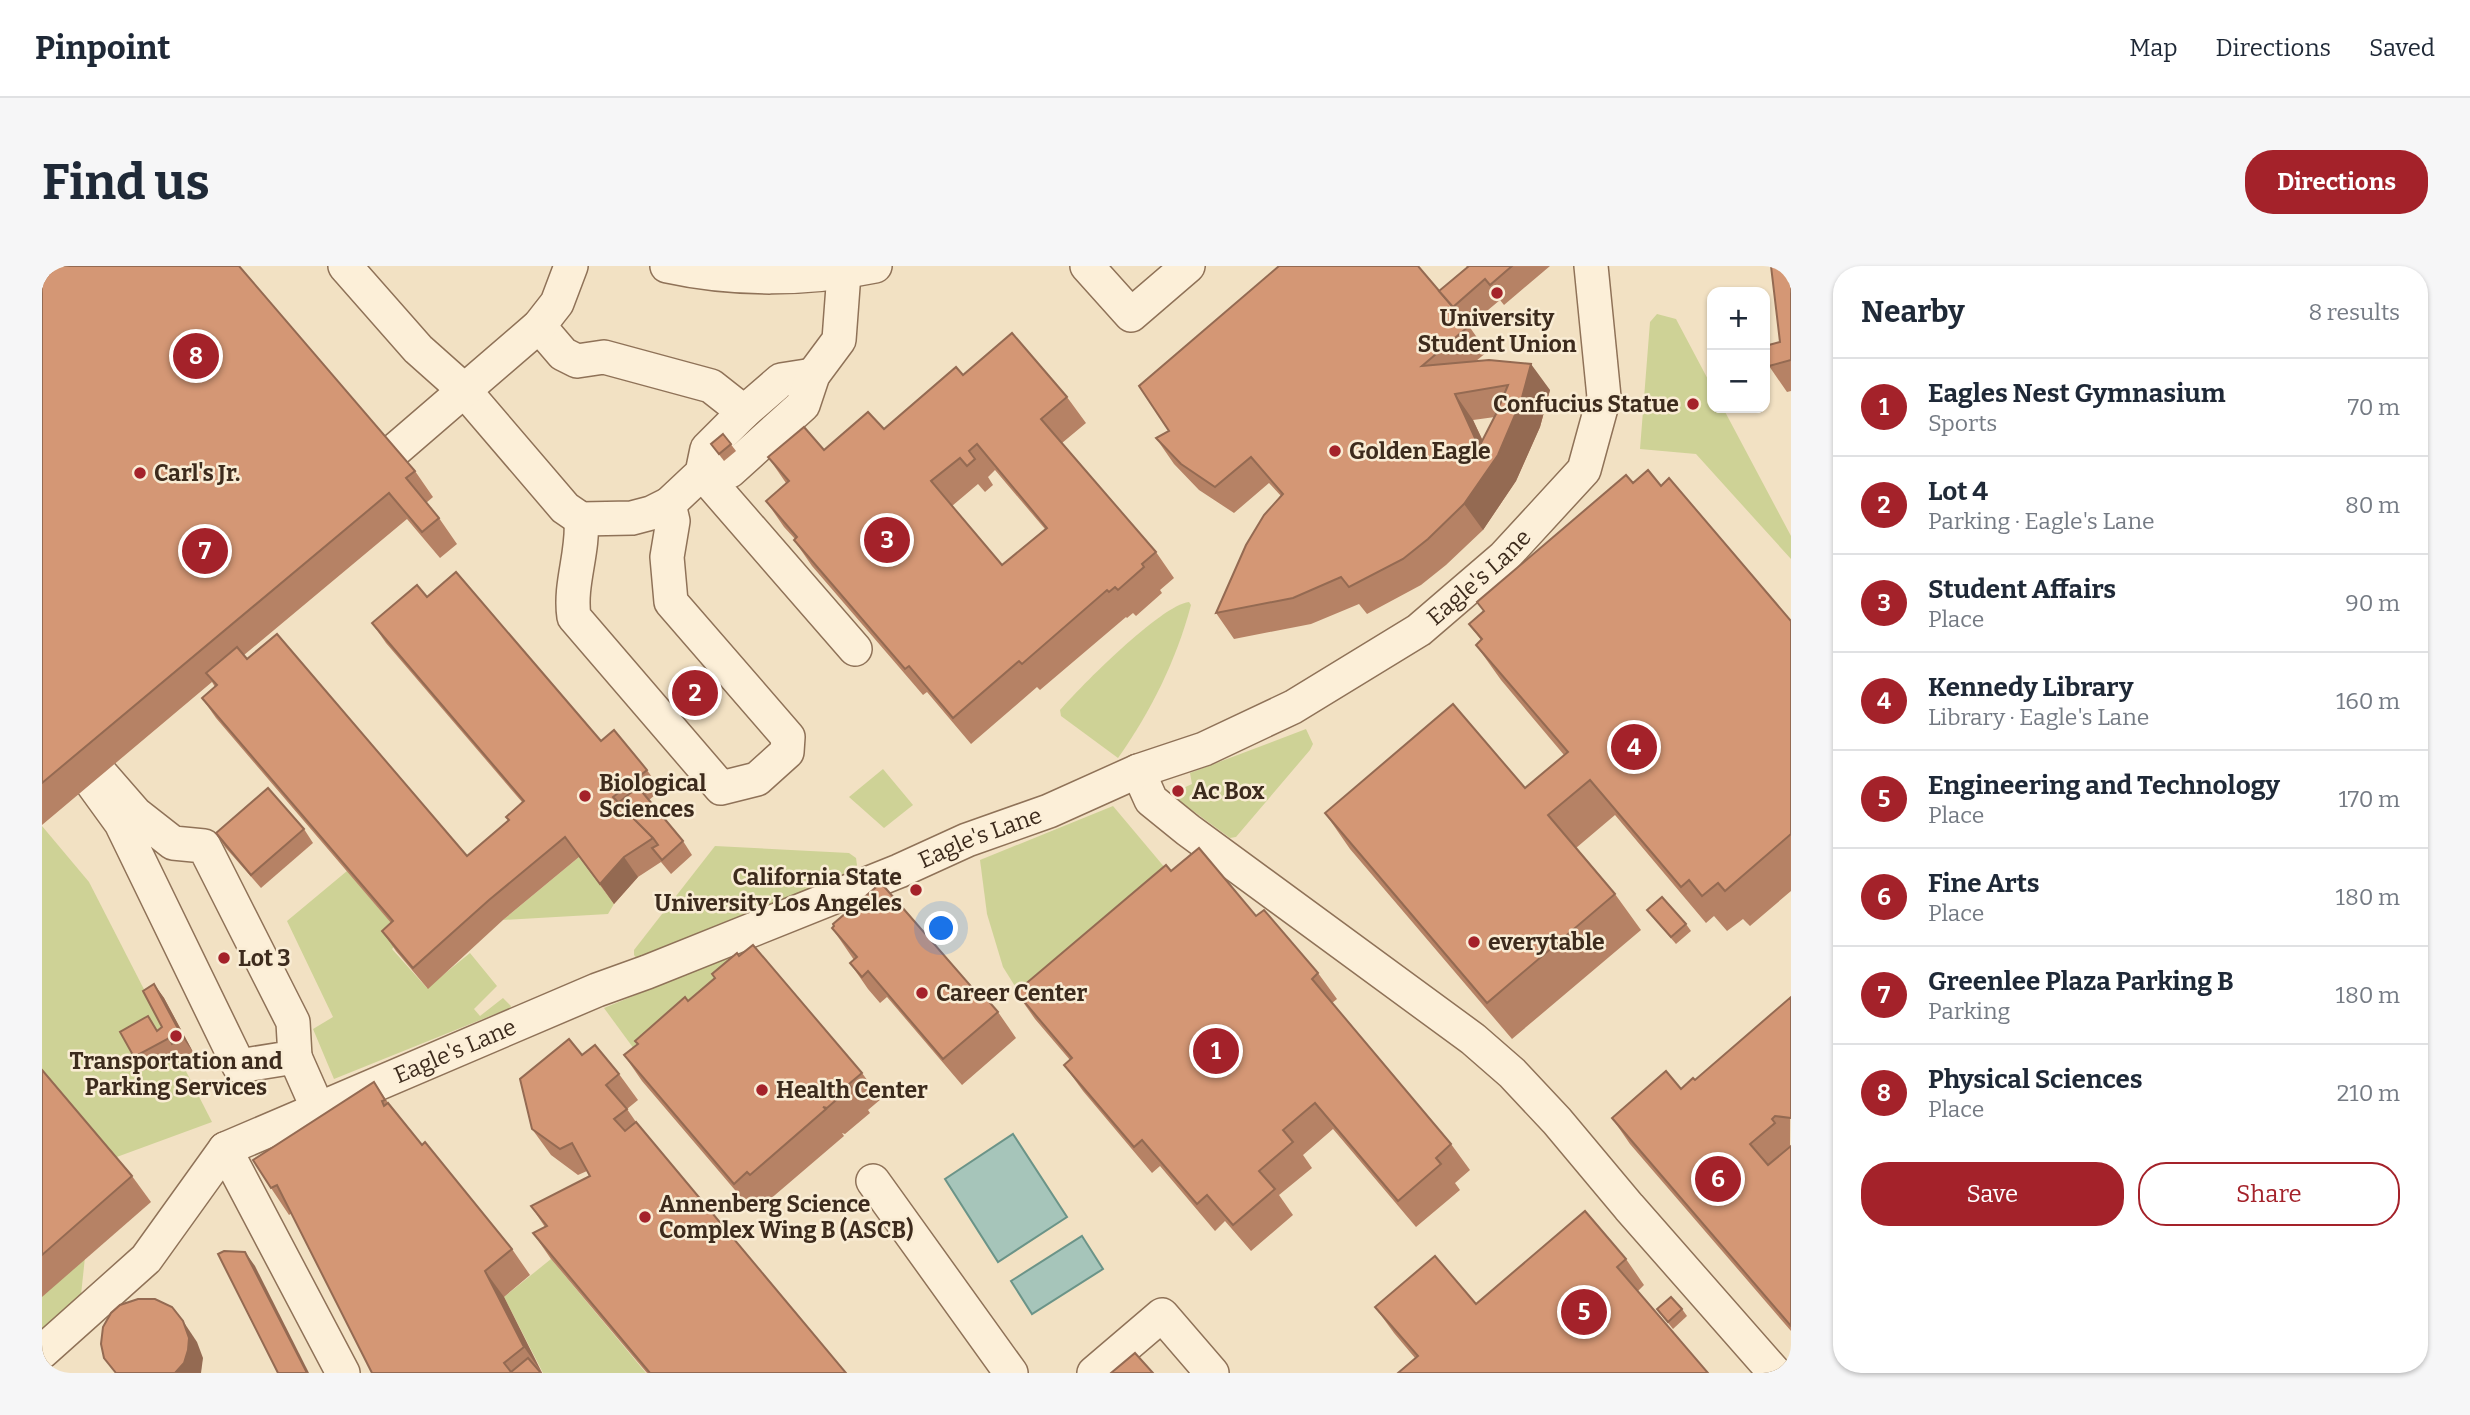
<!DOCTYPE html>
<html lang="en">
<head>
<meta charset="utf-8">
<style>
  :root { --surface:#fff; --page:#f6f6f7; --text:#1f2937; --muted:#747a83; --line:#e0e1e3; --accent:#a4222a }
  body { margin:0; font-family:Bitter,serif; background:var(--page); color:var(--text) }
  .controls { position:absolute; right:21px; top:21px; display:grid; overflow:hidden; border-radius:14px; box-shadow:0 2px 5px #0004 }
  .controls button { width:63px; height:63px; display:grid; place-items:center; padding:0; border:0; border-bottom:2px solid var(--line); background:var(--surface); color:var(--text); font:35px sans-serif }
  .you { position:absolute; left:900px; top:663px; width:24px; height:24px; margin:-18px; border:5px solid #fff; border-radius:50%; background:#1a73e8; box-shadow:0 0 0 10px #1a73e833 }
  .badge { display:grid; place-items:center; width:46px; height:46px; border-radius:50%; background:var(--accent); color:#fff; font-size:23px; font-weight:700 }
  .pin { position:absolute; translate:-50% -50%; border:4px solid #fff; box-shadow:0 2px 7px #0006 }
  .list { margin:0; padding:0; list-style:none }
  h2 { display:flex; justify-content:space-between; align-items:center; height:91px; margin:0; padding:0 28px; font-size:30px }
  h2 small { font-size:23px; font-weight:400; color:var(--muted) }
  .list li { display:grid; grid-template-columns:46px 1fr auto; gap:21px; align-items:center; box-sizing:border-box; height:98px; padding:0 28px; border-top:2px solid var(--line) }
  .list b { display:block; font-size:26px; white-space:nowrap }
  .list p { margin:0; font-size:23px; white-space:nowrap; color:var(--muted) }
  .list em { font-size:23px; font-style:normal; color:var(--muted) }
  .actions { display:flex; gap:14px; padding:21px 28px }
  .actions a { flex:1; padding:16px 0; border:2px solid var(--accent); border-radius:28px; text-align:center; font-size:24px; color:var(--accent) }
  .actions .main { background:var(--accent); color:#fff }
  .map { position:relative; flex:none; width:1749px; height:1107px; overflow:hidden; border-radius:28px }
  header { display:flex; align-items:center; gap:42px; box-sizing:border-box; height:98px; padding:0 35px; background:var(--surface); border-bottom:2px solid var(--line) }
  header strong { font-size:33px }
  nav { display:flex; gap:38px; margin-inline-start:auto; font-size:24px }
  .intro { display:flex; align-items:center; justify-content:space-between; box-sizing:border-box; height:168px; padding:0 42px }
  h1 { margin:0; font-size:49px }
  .button { padding:18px 32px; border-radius:28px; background:var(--accent); color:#fff; font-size:24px; font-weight:700 }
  main { display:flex; gap:42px; padding:0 42px }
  aside { flex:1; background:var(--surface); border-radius:28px; box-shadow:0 2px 5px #0004 }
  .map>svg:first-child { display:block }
  .green { fill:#ced296 }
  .water { fill:#a6c5ba; stroke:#6b9488; stroke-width:2 }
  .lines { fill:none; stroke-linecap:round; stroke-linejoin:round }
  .minor-casing { stroke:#8f7258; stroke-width:36 }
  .minor { stroke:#fcefd8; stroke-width:33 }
  .wall { fill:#b68265; fill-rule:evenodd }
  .shaded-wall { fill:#946a52 }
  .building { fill:#d49775; stroke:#946a52; stroke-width:2; fill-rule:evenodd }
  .poi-dot { fill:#a4222a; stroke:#f9ecd4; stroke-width:2.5 }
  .labels { text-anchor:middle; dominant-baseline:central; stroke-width:5; stroke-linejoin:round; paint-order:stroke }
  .poi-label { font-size:23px; font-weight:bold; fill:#3d2b1d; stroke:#f9ecd4; text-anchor:start }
  .street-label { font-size:23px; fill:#3d2b1d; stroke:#f9ecd4 }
</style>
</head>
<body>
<header>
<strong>Pinpoint</strong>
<nav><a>Map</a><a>Directions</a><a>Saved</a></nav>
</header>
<div class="intro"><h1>Find us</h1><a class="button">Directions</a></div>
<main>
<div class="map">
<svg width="1749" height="1107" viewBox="0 0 1749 1107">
  <rect width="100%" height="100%" fill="#f2e1c3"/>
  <g class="green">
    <polygon points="1615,48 1634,53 1670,121 1670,142 1681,142 1749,270 1749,293 1654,188 1598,183 1608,56"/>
    <path d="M1147,336L1149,339C1134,395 1109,445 1076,492L1019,450L1018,444C1038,421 1119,339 1147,336Z"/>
    <polygon points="1264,463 1271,478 1268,484 1194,571 1188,572 1128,528 1150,518 1148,507"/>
    <polygon points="841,503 871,539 842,562 807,531"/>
    <polygon points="1071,540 1129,609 988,744 961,701 945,648 938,594"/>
    <polygon points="0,560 47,616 170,856 72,892 0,808"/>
    <polygon points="673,580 807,587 814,592 815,599 810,606 595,693 592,689 592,684"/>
    <polygon points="537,591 572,638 566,648 461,654"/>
    <polygon points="305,605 361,671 350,683 385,722 428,687 455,720 432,743 438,750 461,732 469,740 468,742 292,813 271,763 291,751 245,655"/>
    <polygon points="694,688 699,695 595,787 562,742"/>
    <polygon points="43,991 39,1029 0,1068 0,1028"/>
    <polygon points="509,993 604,1107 501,1107 462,1031"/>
  </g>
  <g class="water">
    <polygon points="971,868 1025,951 956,996 903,913"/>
    <polygon points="1040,970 1061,1003 990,1048 969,1015"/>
  </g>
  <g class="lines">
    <defs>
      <g id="minor">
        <polyline points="303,0 376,83 422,124 523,242 539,253 590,252 609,247 627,238 660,207 665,183 702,146 739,114 771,109"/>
        <path d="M625,0C693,15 766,14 833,0"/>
        <polyline points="1045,0 1089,49 1146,0"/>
        <polyline points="497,60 521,88 535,95 562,91 669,120 702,146"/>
        <polyline points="352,185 497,60 515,37 529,0"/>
        <polyline points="660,207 688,205 761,139 771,109 797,74 802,7"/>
        <polyline points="660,207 813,383"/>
        <path d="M539,253C542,286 527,318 532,351L679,522L715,513L745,486L746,471L629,336L625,291L631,255L627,238"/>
        <polyline points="1096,505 1109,534 1146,564 1431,773 1470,807 1515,855 1587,941 1733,1107"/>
        <polyline points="50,517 79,557 197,800 253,791 251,756 162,580 131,577 94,548 60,509"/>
        <polyline points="253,791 276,843"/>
        <polyline points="183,883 301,1107"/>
        <polyline points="831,915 969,1107"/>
        <path id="s1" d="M0,1086L104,993L183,883L555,724L605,706L857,605L925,574L1007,545L1096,505L1162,483L1251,441L1377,364L1462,291L1542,204L1562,131L1549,0"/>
        <polyline points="1052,1107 1120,1049 1170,1107"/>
      </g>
    </defs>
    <use href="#minor" class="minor-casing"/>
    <use href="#minor" class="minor"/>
  </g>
  <g class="wall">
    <polygon points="0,0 373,205 391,231 384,237 397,252 415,278 398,292 365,253 202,389 425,590 467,555 480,536 344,377 330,357 385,331 559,475 605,504 619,524 607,534 641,575 650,589 629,608 619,596 596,611 572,638 537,591 461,654 386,723 354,685 340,665 349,657 174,452 160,432 173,421 170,416 0,559"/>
    <path d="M1424,0H1508L1462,39L1458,34L1427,60L1445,86L1434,95L1508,124L1498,161L1474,215L1441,264L1404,299L1379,319L1325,348L1317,338L1269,358L1192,373L1174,347L1239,230L1227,217L1192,247L1157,224L1132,198L1114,172L1397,25L1425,1ZM1453,151L1441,175L1431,154Z"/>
    <polygon points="1749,0 1749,125 1745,126 1727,100 1738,76"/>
    <path d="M921,109L1025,131L1044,157L1020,177L1114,286L1132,312L1118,324L1120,327L1094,350L1091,347L1085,352L1084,351L998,424L995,421L929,478L885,426L881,429L770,300L752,274L753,273L742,261L724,235L744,217L726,191L782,184L842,163ZM953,204L1003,263L960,299L910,240L936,218L943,226L951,219L946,211Z"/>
    <polygon points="681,168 694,185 682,195 669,178"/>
    <polygon points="1591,217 1619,220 1749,355 1749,625 1708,660 1701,653 1685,665 1672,650 1664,657 1573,549 1534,582 1573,628 1599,664 1470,773 1308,583 1283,547 1483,522 1522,489 1459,414 1434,379 1439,374 1427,358 1442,346 1435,336"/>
    <polygon points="262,563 271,577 219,622 183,581 174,567"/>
    <polygon points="1129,605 1214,650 1276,707 1295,733 1290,737 1409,878 1428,904 1413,917 1418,924 1374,961 1291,863 1261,889 1270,902 1237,929 1251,949 1209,985 1183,955 1173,965 1118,900 1110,907 1041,825 1022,799 1028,794 993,753 974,726"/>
    <polygon points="1605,644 1644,658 1649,665 1634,678"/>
    <polygon points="790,662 933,725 956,746 974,772 920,819 845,731 838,737 826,723 808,697 812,694"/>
    <polygon points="112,718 122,732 151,786 140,792 136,787 101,805 92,791 116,764 120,761"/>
    <polygon points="1749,731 1748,879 1749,1065 1588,878 1570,852 1639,823 1653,814"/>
    <polygon points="646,735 820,807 839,833 826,844 828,847 803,868 800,867 802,870 726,935 724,932 710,944 600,815 582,789"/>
    <polygon points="540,789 577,808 596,834 585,843 594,856 804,1107 605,1107 509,993 491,967 503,961 489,940 548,910 545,905 536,909 509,889 490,863"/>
    <polygon points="0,804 90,910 109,936 0,1031"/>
    <polygon points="332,816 351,844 380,879 470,983 488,1009 462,1031 500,1107 330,1107 250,947 247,949 229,922"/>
    <polygon points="1584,993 1602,1019 1596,1025 1373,1092 1352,1067 1333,1041 1434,1038"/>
    <polygon points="1615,1043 1640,1043 1645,1050 1631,1063"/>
  </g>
  <g class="shaded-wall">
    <polygon points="1489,98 1508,124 1498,161 1474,215 1441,264 1422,238 1437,181 1413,128 1431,154 1451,197"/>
    <polygon points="582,591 596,611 572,638 558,618"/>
    <polygon points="112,718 122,732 151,786 141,772"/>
    <polygon points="203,986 213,1000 267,1107 265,1107"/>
    <polygon points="443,1005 462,1031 500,1107 482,1081"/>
    <polygon points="141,1055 155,1076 161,1092 159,1107 133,1107"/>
  </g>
  <g class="building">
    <polygon points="0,0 197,0 373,205 364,212 397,252 380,266 347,227 0,517"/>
    <path d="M1237,0H1376L1427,60L1380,100L1447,94L1489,98L1479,135L1456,189L1422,238L1386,273L1361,293L1307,321L1299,311L1251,332L1174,347L1204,279L1222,249L1241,228L1209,191L1173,221L1139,198L1114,172L1127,165L1097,120ZM1466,119L1455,146L1437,181L1413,128Z"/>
    <polygon points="1427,0 1470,0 1448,19 1443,13 1411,41 1397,25"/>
    <polygon points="1729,0 1749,0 1749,94 1727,100 1723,80 1738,76"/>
    <path d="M970,67L1025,131L999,153L1114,286L1100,298L1102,301L1076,324L1073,321L1067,326L1065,324L980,398L977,395L911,452L867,400L863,403L752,274L755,271L724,235L747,215L726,191L762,161L782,184L826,146L842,163L914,101L921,109ZM935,178L1005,262L960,299L889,215L918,192L925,200L933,193L927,185Z"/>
    <polygon points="681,168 689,178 677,188 669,178"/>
    <polygon points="1606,204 1619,220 1627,212 1749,355 1749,568 1683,625 1676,617 1660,630 1647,614 1639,621 1548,514 1506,549 1573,628 1445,737 1283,547 1411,438 1483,522 1526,486 1434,379 1440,373 1427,358 1442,345 1435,336 1584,209 1591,217"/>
    <polygon points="414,306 559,475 572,464 605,504 571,531 611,572 582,591 558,618 523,571 447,634 371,702 340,665 351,655 160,432 175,419 164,407 195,381 205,393 235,368 425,590 467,554 464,551 482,535 330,357 375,319 385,331"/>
    <polygon points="596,521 641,575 620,594 610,582 616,579 611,572 576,537"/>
    <polygon points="226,522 262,563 209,609 174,567"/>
    <polygon points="1157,582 1214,650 1222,644 1276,707 1270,713 1409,878 1394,892 1399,898 1356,935 1273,837 1241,864 1251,876 1217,905 1233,923 1191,959 1165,929 1155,938 1100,874 1092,881 1022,799 1030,792 974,726 1124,599 1129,605"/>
    <polygon points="839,617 933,725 936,723 956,746 901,793 826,705 820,711 808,697 815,691 790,662 792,660 791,658"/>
    <polygon points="1620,631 1644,658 1629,671 1605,644"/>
    <polygon points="711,679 820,807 807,818 809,821 785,842 781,841 784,843 708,909 705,906 692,918 582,789 596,778 593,775 643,731 646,735 673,712 670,708 695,687 697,690"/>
    <polygon points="112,718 141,772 130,778 127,772 92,791 78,766 106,750 115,765 120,761 101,725"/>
    <polygon points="1749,731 1749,852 1733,850 1730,853 1733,857 1708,878 1726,899 1749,880 1749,1060 1570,852 1624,805 1639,823 1651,812 1653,814"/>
    <polygon points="527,773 540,789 553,779 577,808 564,819 585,843 572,853 583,865 594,856 804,1107 608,1107 491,967 505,960 489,940 548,910 530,877 518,883 490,863 478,813"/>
    <polygon points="0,804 90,910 0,989"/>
    <polygon points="332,816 343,834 340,835 342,840 346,837 380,879 383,876 470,983 443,1005 482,1081 462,1097 469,1106 486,1092 499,1107 330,1107 235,919 229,922 211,894"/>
    <polygon points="1543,945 1584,993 1575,1001 1666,1107 1356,1107 1376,1090 1333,1041 1393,990 1434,1038"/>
    <polygon points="182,985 203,986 265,1107 236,1107 176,988"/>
    <polygon points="1629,1031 1640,1043 1626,1056 1615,1043"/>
    <polygon points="96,1033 113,1033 130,1041 141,1055 147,1072 146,1084 142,1097 133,1107 74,1107 62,1092 59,1078 61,1061 69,1047 78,1039"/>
    <polygon points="1093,1087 1111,1107 1069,1107"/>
  </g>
  <g class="poi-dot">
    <circle cx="1455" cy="27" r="7"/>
    <circle cx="1651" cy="138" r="7"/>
    <circle cx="1293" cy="185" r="7"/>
    <circle cx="98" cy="207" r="7"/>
    <circle cx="1136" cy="525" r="7"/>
    <circle cx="543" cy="530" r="7"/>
    <circle cx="874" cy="624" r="7"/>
    <circle cx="1432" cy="676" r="7"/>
    <circle cx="182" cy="692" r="7"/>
    <circle cx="880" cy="727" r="7"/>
    <circle cx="134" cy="770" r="7"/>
    <circle cx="720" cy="824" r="7"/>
    <circle cx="603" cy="951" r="7"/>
  </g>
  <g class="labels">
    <g class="poi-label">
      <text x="1455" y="52" text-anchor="middle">University<tspan x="1455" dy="26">Student Union</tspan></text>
      <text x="1637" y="138" text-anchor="end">Confucius Statue</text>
      <text x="1307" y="185">Golden Eagle</text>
      <text x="112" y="207">Carl's Jr.</text>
      <text x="557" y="517">Biological<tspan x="557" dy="26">Sciences</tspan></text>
      <text x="1150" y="525">Ac Box</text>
      <text x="860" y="611" text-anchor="end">California State<tspan x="860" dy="26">University Los Angeles</tspan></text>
      <text x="1446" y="676">everytable</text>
      <text x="196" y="692">Lot 3</text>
      <text x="894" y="727">Career Center</text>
      <text x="134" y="795" text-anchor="middle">Transportation and<tspan x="134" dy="26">Parking Services</tspan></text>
      <text x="734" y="824">Health Center</text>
      <text x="617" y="938">Annenberg Science<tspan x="617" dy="26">Complex Wing B (ASCB)</tspan></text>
    </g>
    <g class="street-label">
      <text stroke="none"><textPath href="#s1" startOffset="1659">Eagle's Lane</textPath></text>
      <text stroke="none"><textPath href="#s1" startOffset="1092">Eagle's Lane</textPath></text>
      <text stroke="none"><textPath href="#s1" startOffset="525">Eagle's Lane</textPath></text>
    </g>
  </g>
</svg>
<div class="controls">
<button>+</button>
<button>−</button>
</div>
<div class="you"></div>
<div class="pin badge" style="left:1174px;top:785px">1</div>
<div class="pin badge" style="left:653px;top:427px">2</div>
<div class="pin badge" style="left:845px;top:274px">3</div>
<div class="pin badge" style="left:1592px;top:481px">4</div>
<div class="pin badge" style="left:1542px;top:1046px">5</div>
<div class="pin badge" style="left:1676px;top:913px">6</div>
<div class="pin badge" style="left:163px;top:285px">7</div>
<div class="pin badge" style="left:154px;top:90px">8</div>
</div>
<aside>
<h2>Nearby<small>8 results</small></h2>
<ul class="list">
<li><span class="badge">1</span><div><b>Eagles Nest Gymnasium</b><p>Sports</p></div><em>70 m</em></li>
<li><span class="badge">2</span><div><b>Lot 4</b><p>Parking · Eagle's Lane</p></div><em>80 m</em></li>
<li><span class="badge">3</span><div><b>Student Affairs</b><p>Place</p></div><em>90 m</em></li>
<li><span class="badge">4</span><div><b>Kennedy Library</b><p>Library · Eagle's Lane</p></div><em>160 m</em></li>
<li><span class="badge">5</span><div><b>Engineering and Technology</b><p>Place</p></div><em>170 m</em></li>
<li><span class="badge">6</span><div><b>Fine Arts</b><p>Place</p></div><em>180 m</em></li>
<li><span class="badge">7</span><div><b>Greenlee Plaza Parking B</b><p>Parking</p></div><em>180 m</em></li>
<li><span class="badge">8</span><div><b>Physical Sciences</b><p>Place</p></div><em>210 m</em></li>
</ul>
<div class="actions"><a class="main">Save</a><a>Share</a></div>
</aside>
</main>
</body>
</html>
